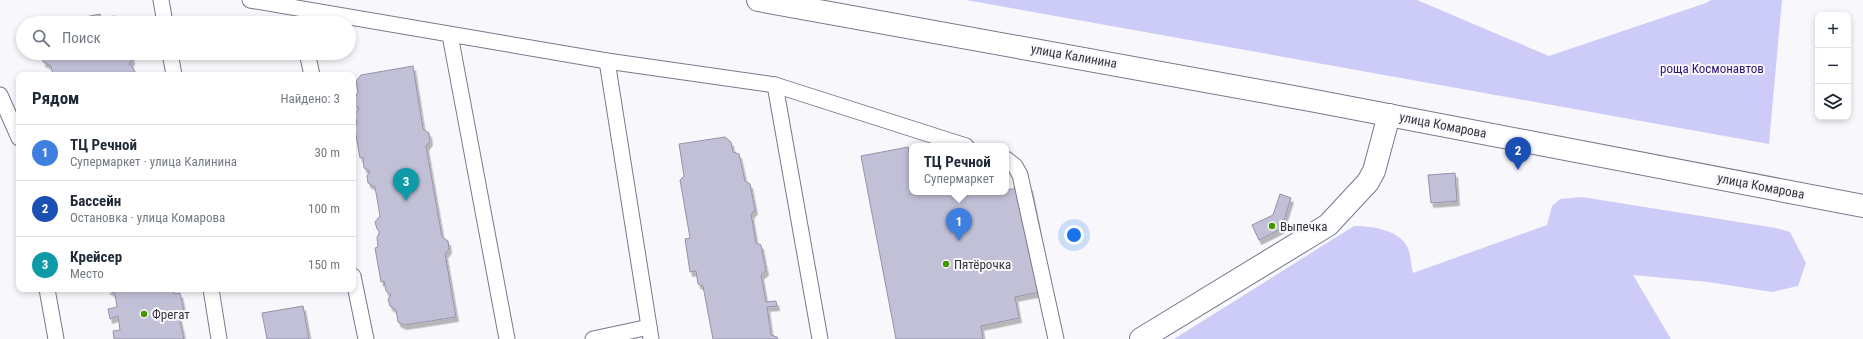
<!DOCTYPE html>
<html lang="ru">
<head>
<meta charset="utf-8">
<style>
  :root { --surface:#fff; --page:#f6f6f7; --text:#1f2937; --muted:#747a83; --line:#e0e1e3; --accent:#439500 }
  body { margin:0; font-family:"Roboto Condensed",sans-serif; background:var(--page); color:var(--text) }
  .controls { position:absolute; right:12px; top:12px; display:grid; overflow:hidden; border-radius:8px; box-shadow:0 2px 6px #0003 }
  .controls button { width:36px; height:36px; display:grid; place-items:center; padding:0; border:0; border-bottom:1px solid var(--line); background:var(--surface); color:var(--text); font:20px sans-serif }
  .you { position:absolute; left:1074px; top:235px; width:14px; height:14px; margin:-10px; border:3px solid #fff; border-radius:50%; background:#1a73e8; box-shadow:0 0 0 6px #1a73e833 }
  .badge { display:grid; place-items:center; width:26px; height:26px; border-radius:50%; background:var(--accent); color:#fff; font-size:13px; font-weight:700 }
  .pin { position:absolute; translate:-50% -33px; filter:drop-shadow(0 1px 2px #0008) }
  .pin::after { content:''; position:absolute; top:21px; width:14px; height:12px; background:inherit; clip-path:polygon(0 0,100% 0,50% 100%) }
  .popup { position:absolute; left:909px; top:143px; width:100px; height:52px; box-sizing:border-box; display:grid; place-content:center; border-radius:8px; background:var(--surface); filter:drop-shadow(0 1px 3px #0005); font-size:13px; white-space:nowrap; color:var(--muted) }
  .popup b { font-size:15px; color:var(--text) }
  .popup::after { content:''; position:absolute; left:50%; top:100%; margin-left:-8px; border:8px solid transparent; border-top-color:var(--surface) }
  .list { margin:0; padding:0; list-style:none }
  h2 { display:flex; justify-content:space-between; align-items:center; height:52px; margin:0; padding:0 16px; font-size:17px }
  h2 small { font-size:13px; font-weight:400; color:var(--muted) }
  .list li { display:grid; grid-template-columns:26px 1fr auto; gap:12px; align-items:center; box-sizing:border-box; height:56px; padding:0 16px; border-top:1px solid var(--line) }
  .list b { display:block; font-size:15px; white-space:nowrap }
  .list p { margin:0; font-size:13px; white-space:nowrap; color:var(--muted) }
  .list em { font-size:13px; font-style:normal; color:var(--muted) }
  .icon { flex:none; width:22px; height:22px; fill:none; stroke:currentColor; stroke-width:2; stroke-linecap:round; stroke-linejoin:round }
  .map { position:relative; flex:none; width:1863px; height:339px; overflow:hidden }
  .search { position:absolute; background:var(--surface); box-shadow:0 2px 6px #0003; left:16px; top:16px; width:340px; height:44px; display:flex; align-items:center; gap:10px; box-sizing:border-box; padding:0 14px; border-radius:22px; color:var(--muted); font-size:15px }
  .panel { position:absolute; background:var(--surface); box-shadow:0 2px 6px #0003; left:16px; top:72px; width:340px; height:220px; border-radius:8px }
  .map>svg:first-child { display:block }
  .green { fill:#cdcbf7 }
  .building { fill:#c1c0d7; stroke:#9493a9; filter:url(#shadow) }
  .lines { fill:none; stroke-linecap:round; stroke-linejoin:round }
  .lane-casing { stroke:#78788d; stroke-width:17 }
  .street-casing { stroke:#78788d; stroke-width:24 }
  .primary-casing { stroke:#78788d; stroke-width:24 }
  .lane { stroke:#fff; stroke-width:15 }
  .street { stroke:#fff; stroke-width:22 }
  .primary { stroke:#fff; stroke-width:22 }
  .poi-dot { fill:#439500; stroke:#f8f8fc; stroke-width:1.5 }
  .labels { text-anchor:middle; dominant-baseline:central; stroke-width:4; stroke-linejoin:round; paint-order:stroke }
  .street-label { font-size:13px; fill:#34343d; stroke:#f8f8fc }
  .park-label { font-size:13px; fill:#301476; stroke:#f8f8fc }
  .poi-label { font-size:13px; fill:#34343d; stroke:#f8f8fc; text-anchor:start }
</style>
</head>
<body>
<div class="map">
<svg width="1863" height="339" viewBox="0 0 1863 339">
  <defs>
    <filter id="shadow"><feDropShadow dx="2.5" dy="4.5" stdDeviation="0" flood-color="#0004"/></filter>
  </defs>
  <rect width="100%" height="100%" fill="#f8f8fc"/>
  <g class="green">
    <polygon points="966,0 1417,0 1549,56 1706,3 1711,0 1782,0 1769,144"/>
    <path d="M1582,197L1776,228L1790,232L1806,263L1798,286L1772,292L1708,282L1633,275L1671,339H1174L1354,226C1372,226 1403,230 1409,251C1411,258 1411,266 1413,273L1547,225L1552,206L1560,199Z"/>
  </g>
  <g class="building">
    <polygon points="100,14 101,19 114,16 118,18 119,23 56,23"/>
    <polygon points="43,53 131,53 132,60 129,64 133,67 135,75 53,75 51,66 43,62"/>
    <polygon points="413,66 423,129 429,133 430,141 426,146 442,237 448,241 449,249 445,254 456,317 404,325 398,322 396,310 390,306 388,299 391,295 386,291 384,281 381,282 375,248 378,247 377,237 380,232 377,229 375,222 380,216 375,187 368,183 367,176 370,171 364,168 363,157 360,158 354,124 357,124 355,114 359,108 355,106 354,99 358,92 356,81 361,75"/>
    <polygon points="725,137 731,142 733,152 739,154 745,181 750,184 755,210 751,214 756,243 761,245 764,261 766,271 761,275 766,302 776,301 777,306 767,307 771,335 777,337 778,339 713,339 703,286 698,284 696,271 690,272 685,239 690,238 680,180 684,176 679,144"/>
    <polygon points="908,147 912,166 912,192 1006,192 1006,190 1030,186 1050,290 1015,297 1019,318 981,326 983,339 896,339 861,156"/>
    <polygon points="1455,173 1457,201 1431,203 1428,175"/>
    <polygon points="1280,194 1291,198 1281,229 1259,240 1252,225 1273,215"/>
    <polygon points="107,289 173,289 174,294 180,293 184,312 178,313 184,339 114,339 113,331 120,330 118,316 110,319 108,309 117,307 115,294"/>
    <polygon points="303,306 309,339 267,339 262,313"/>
  </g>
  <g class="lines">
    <defs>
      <g id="lane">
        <polyline points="161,0 165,23"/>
        <polyline points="250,0 607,61 775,85 966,146"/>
        <polyline points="450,35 507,339"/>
        <polyline points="170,53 174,75"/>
        <polyline points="307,53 312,75"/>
        <polyline points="607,61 651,339"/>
        <polyline points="775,85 820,339"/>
        <polyline points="0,95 19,138"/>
        <polyline points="1006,159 1015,166 1020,175 1056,339"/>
        <polyline points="353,276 366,339"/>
        <polyline points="47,289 56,339"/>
        <polyline points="211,289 219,339"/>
        <polyline points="593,339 649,327"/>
      </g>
      <polyline id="street" points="1141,339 1328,225 1368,182 1374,171 1389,115"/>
      <polyline id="primary" points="758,0 1310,100 1863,206"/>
    </defs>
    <use href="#lane" class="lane-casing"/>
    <use href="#street" class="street-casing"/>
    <use href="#primary" class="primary-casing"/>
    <use href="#lane" class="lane"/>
    <use href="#street" class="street"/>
    <use href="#primary" class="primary"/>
  </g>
  <g class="poi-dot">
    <circle cx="1272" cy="226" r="4"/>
    <circle cx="946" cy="264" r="4"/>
    <circle cx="144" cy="314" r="4"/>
  </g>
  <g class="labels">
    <g class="street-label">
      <text transform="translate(1074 56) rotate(10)">улица Калинина</text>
      <text transform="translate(1443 125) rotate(11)">улица Комарова</text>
      <text transform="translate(1761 186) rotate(11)">улица Комарова</text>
    </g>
    <g class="park-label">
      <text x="1712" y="68">роща Космонавтов</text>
    </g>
    <g class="poi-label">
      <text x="1280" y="226">Выпечка</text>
      <text x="954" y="264">Пятёрочка</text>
      <text x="152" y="314">Фрегат</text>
    </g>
  </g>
</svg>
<div class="controls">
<button>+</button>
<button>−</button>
<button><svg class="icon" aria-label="layers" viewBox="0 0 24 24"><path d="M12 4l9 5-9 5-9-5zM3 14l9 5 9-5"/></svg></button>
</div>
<div class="you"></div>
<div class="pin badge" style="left:959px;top:241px;background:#3f7fe0">1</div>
<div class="popup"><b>ТЦ Речной</b>Супермаркет</div>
<div class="pin badge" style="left:1518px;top:170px;background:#1a4fb4">2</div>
<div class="pin badge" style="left:406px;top:201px;background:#0f9aa8">3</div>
<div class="search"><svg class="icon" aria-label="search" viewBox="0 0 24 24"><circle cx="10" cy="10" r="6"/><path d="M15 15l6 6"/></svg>Поиск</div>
<section class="panel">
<h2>Рядом<small>Найдено: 3</small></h2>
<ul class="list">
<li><span class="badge" style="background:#3f7fe0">1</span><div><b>ТЦ Речной</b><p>Супермаркет · улица Калинина</p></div><em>30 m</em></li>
<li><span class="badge" style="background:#1a4fb4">2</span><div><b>Бассейн</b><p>Остановка · улица Комарова</p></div><em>100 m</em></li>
<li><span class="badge" style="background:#0f9aa8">3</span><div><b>Крейсер</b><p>Место</p></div><em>150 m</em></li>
</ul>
</section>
</div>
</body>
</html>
